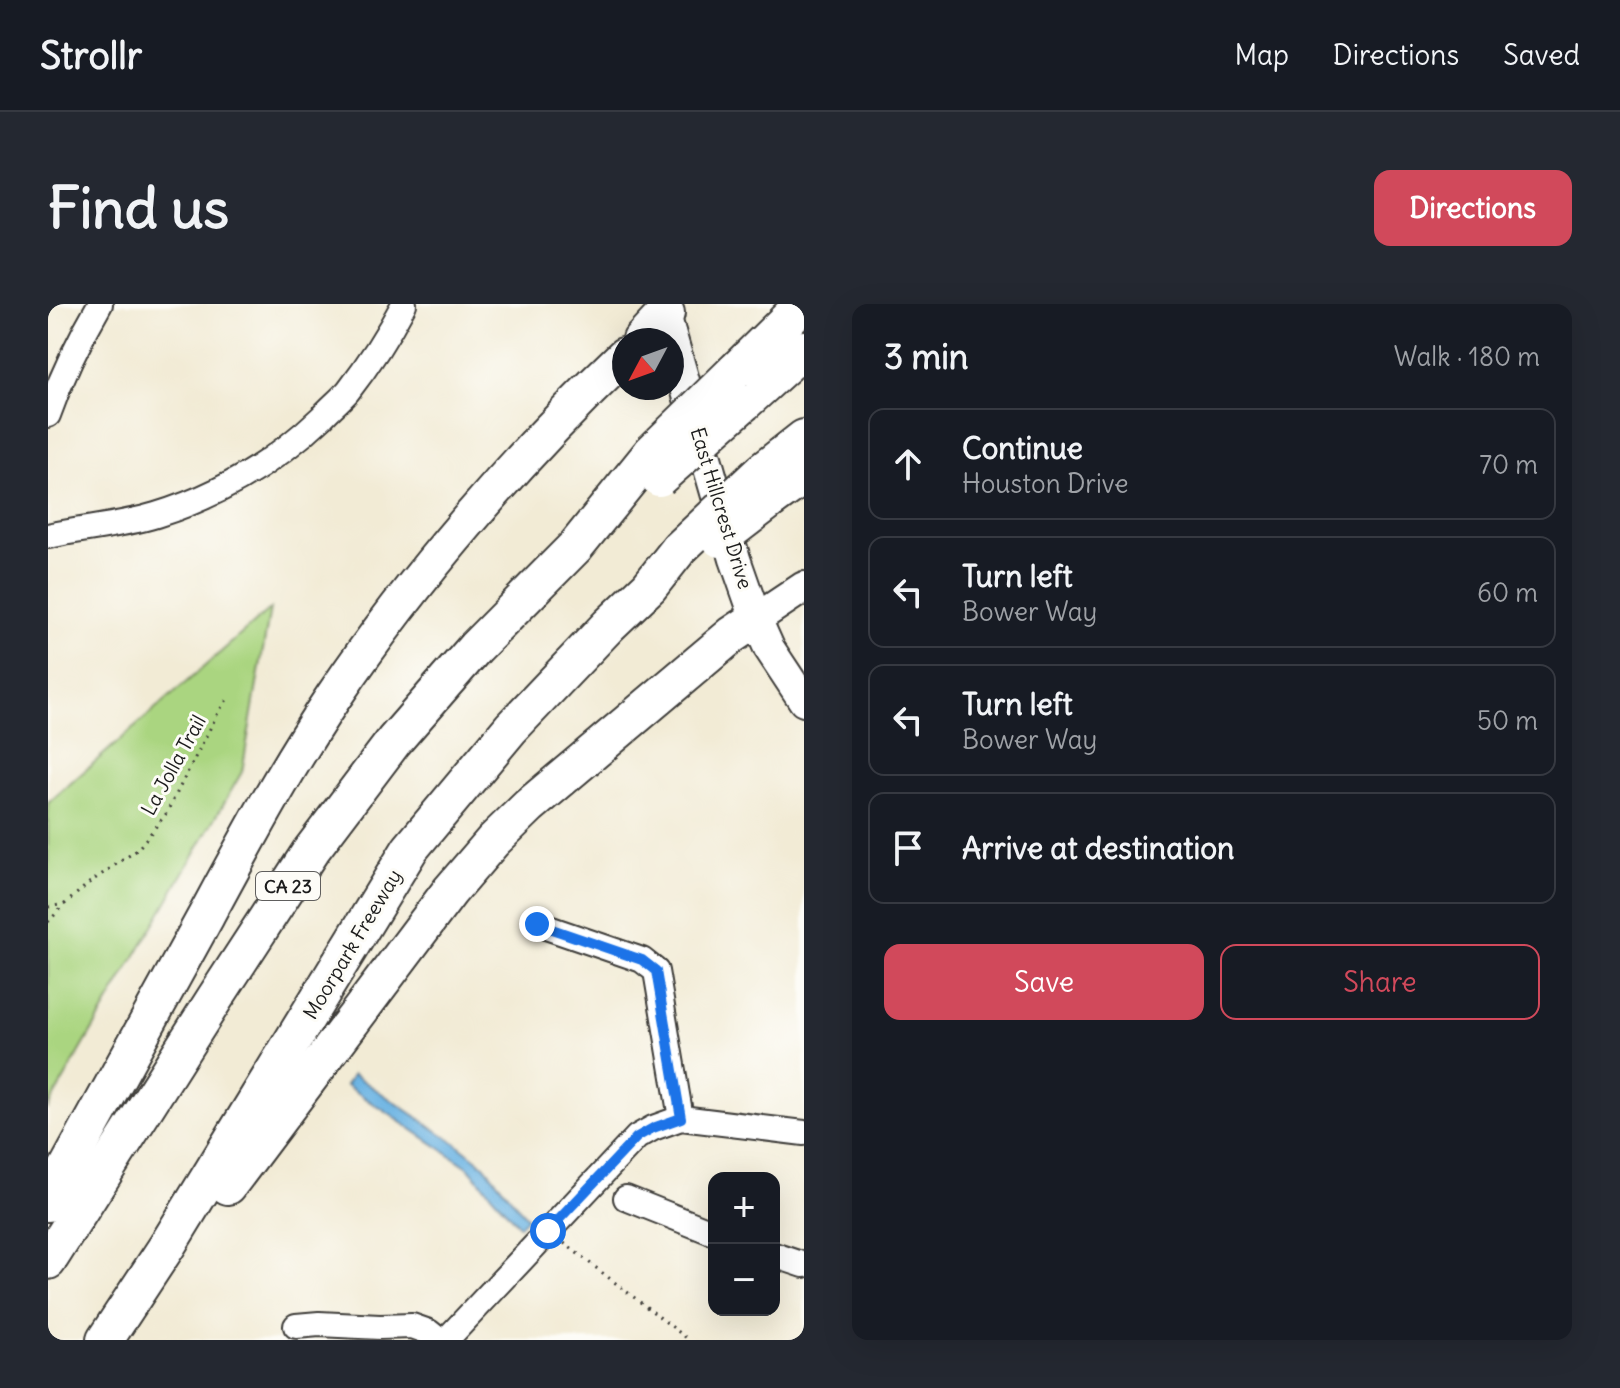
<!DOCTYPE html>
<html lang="en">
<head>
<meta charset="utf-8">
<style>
  :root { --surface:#171b24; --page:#242831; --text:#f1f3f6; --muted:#9ea1a6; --line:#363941; --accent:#d1495b }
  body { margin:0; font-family:Delius,sans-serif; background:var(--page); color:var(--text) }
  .controls { position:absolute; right:24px; bottom:24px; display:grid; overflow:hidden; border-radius:16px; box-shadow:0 8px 32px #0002 }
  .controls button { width:72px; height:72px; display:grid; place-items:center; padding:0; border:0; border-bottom:2px solid var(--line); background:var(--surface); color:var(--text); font:40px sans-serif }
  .compass { position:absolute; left:564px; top:24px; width:72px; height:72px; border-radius:50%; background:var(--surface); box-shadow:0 8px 32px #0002; rotate:229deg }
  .stop { position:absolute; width:24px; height:24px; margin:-18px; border:6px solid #1a73e8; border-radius:50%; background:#fff }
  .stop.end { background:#1a73e8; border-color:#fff; box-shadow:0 2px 8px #0008 }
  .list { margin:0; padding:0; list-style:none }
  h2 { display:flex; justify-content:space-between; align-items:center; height:104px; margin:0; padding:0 32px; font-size:34px }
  h2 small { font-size:26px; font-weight:400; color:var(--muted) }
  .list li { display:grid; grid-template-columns:52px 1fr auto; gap:24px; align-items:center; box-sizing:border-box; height:112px; margin:0 16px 16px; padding:0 16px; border:2px solid var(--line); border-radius:16px }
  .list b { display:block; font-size:30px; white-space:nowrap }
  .list p { margin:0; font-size:26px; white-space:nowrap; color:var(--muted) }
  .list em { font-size:26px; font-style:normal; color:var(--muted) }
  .actions { display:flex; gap:16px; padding:24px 32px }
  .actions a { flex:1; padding:18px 0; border:2px solid var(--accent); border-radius:16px; text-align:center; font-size:28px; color:var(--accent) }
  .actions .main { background:var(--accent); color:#fff }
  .icon { flex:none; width:44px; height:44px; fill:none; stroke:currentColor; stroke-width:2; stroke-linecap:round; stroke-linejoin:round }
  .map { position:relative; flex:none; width:756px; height:1036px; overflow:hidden; border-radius:16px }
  header { display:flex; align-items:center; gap:48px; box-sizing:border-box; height:112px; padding:0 40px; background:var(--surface); border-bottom:2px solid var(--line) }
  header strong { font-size:38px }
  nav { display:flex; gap:44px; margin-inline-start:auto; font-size:28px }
  .intro { display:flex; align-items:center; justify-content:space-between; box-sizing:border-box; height:192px; padding:0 48px }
  h1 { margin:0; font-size:56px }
  .button { padding:20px 36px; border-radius:16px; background:var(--accent); color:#fff; font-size:28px; font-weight:700 }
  main { display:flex; gap:48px; padding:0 48px }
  aside { flex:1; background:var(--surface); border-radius:16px; box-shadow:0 8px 32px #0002 }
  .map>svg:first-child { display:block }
  .grass { fill:#aad580; stroke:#63784e; stroke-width:2 }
  .water { fill:#6cb4e3; stroke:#446880; stroke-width:2 }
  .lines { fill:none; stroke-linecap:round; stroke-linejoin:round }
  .minor-casing { stroke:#3c3b38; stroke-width:28 }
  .major-casing { stroke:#3c3b38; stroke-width:34 }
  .highway-casing { stroke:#3c3b38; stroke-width:40 }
  .path { stroke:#3c3b38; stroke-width:3; stroke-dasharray:2 6; stroke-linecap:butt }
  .minor { stroke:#fff; stroke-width:24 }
  .major { stroke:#fff; stroke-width:30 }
  .highway { stroke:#fff; stroke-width:36 }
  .highway-bridge-casing { stroke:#3c3b38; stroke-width:40; stroke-linecap:butt }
  .highway-bridge { stroke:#fff; stroke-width:36 }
  .route { stroke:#1a73e8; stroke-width:10 }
  .labels { text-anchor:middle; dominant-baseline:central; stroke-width:6; stroke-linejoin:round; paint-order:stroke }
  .shield { fill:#fdfcf7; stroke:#605f5e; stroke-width:2 }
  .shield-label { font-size:18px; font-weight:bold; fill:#1c1c1c }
  .street-label { font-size:20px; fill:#1c1c1c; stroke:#fdfcf7 }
</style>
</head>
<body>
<header>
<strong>Strollr</strong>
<nav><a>Map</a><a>Directions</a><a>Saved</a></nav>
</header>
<div class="intro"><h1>Find us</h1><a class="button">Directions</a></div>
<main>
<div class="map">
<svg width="756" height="1036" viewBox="0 0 756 1036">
  <rect width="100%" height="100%" fill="#fdfcf7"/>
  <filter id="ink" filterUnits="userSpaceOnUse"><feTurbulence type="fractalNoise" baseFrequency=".0125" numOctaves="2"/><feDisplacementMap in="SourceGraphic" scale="16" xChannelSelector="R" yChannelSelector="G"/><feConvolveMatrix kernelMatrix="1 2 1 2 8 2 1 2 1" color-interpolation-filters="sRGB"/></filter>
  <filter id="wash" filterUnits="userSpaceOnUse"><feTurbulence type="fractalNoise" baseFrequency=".006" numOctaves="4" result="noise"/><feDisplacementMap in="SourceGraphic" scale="32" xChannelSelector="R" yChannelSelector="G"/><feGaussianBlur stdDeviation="1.8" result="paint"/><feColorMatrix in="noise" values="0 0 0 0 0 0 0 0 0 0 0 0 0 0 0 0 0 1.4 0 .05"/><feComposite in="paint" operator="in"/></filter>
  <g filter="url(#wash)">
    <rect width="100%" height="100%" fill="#f2ebd5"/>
    <polygon class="grass" points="222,305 194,468 0,803 0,499"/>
    <polygon class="water" points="305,770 409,840 436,861 479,914 471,922 420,863 298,781"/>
  </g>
  <g filter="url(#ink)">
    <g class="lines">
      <defs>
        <g id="minor">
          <path d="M0,111C14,71 31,36 52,0"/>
          <path d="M0,232C36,224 72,222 108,211C170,192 227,158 274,113C282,104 292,96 300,87C321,60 340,30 356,0"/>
          <polyline points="489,620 594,656 608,667 633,814"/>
          <polyline points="578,894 666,929"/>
          <polyline points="726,951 756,961"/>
          <polyline points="248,1022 271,1020 332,1023 364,1022 381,1028 391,1036"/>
          <polyline points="398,1036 589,833 605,824 633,814 756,829"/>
        </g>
        <g id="major">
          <polyline points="614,0 687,255 708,315 721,344 756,397"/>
          <polyline points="708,315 756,283"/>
        </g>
        <g id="highway">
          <polyline points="593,36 618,9"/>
          <polyline points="686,68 755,0"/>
          <polyline points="696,99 756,45"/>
          <polyline points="714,167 756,134"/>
          <polyline points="724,195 756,172"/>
          <polyline points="180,882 402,587 445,537 481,502 684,331 708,315"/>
          <path d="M0,899C53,803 105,708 158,612C198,538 238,463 286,392C367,272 471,152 576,52"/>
          <polyline points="0,957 167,694 262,548 346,437 427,344 528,242 604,148"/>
          <polyline points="57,1036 119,942 362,545 463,424 561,321 601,283 631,245"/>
        </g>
      </defs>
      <use href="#minor" class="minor-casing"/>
      <use href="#major" class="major-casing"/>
      <use href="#highway" class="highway-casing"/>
      <g class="path">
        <polyline points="0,603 17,600"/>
        <polyline points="0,618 17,600 41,579 89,546 118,510 171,407 181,393"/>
        <polyline points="516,939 641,1036"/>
      </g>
      <use href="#minor" class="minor"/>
      <use href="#major" class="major"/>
      <use href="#highway" class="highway"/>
      <defs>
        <g id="highway-bridge">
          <polyline points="604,148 686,68"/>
          <polyline points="611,174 696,99"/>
          <polyline points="672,235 724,195"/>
          <polyline points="631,245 714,167"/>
        </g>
      </defs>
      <use href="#highway-bridge" class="highway-bridge-casing"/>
      <use href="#highway-bridge" class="highway-bridge"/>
    </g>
  </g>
  <g class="lines" filter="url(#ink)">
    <polyline class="route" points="489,620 594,656 608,667 633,814 605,824 589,833 500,927"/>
  </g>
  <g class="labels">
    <rect class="shield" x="208" y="568" width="64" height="28" rx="6"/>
    <g class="shield-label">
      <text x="240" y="582">CA 23</text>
    </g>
    <g class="street-label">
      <text transform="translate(674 204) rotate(73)">East Hillcrest Drive</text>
      <text transform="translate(125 461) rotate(-61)">La Jolla Trail</text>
      <text transform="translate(304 640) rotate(-59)">Moorpark Freeway</text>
    </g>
  </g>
</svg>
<div class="controls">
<button>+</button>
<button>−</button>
</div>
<svg class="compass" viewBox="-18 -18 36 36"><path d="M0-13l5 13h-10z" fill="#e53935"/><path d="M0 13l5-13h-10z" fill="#9ea1a6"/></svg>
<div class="stop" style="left:500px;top:927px"></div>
<div class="stop end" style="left:489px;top:620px"></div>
</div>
<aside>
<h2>3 min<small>Walk · 180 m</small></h2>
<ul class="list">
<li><svg class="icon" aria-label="ahead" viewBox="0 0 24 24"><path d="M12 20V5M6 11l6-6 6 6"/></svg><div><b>Continue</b><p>Houston Drive</p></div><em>70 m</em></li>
<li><svg class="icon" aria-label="left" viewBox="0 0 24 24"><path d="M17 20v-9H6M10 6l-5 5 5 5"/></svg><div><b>Turn left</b><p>Bower Way</p></div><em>60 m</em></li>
<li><svg class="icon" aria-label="left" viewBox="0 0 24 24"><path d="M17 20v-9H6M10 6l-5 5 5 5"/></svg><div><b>Turn left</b><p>Bower Way</p></div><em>50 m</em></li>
<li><svg class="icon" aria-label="arrive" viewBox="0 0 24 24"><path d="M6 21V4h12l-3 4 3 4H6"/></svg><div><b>Arrive at destination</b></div></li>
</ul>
<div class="actions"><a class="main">Save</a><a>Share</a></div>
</aside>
</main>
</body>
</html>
